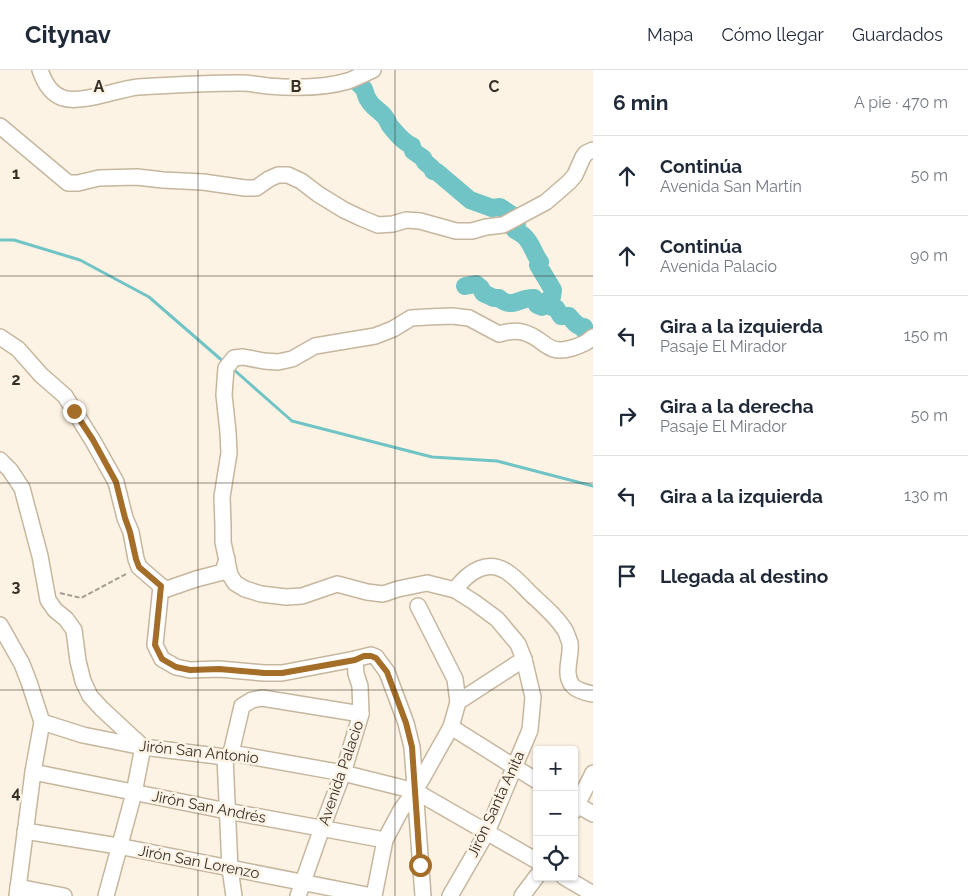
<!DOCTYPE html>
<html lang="es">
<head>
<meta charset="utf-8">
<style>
  :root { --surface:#fff; --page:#f6f6f7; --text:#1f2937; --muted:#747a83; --line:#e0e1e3 }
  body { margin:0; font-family:Raleway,sans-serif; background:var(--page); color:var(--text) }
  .controls { position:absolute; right:15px; bottom:15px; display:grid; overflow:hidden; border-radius:5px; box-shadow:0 1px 4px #0004 }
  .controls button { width:45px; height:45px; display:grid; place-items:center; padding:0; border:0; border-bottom:1px solid var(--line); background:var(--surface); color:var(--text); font:25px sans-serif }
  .stop { position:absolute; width:15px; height:15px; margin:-11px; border:4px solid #a46d28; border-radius:50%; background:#fff }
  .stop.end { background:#a46d28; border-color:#fff; box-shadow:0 1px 5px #0008 }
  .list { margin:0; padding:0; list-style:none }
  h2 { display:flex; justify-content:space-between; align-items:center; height:65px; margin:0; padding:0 20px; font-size:21px }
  h2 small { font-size:16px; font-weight:400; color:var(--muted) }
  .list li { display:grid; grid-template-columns:32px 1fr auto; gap:15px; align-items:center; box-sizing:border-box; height:80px; padding:0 20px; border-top:1px solid var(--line) }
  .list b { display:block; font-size:19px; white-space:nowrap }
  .list p { margin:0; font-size:16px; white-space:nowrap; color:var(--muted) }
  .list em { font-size:16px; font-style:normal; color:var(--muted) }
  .icon { flex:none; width:28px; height:28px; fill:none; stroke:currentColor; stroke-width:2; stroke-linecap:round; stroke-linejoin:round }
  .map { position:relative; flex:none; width:593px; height:826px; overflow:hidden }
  header { display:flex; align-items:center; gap:30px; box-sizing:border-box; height:70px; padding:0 25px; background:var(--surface); border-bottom:1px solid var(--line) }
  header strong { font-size:24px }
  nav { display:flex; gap:28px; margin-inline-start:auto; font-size:18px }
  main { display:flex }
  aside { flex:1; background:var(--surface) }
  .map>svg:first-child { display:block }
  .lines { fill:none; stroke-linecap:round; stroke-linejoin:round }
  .stream { stroke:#71c4c5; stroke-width:3 }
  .river { stroke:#71c4c5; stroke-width:18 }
  .minor-casing { stroke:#c6b69e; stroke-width:18 }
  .path { stroke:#a49c90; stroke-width:2; stroke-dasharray:5 2.5; stroke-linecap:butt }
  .minor { stroke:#fff; stroke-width:15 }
  .route { stroke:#a46d28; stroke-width:6 }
  .grid { fill:none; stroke:#352f26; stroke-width:1; stroke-opacity:0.55 }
  .labels { text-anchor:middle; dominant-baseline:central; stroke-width:5; stroke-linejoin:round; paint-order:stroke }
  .street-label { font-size:15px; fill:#352f26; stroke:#fdf3e4 }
  .grid-label { font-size:16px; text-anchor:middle; font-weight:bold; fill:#352f26; stroke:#fdf3e4; stroke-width:5; stroke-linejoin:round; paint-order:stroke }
</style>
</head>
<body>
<header>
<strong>Citynav</strong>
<nav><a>Mapa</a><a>Cómo llegar</a><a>Guardados</a></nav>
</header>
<main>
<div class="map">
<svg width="593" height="826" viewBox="0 0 593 826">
  <rect width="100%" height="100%" fill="#fdf3e4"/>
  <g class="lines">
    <g class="stream">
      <polyline points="0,170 14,170 80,190 149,227 225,293"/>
      <polyline points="232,298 292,351 432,387 497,391 593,416"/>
    </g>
    <g class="river">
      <path d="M357,12L364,19L367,28L368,29C371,37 380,40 385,47C388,50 388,54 391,57C397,64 403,72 412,76L413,81L423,88L425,92L432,98L433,101L437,102L470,130L492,138L500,137L515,147L517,153L515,160C518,162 522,164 525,167C532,174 534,184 540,192L538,195L553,220L552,227L548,230V235L552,237L556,238L561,246H569C573,251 577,257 584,257L585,262H589L590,267L593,270"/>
      <path d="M465,216L476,214L481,218L483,223L494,228H499C512,240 520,227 534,228L537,235L542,237L544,235H548"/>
    </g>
    <defs>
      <g id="minor">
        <path d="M40,0C44,12 50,24 63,28C81,34 118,19 138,17C172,15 207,13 241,13C250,13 259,15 268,16C293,18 324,18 348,11C356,8 364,4 373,0"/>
        <polyline points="0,56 68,113 78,113 99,108 137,107 163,110 203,112 245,118 256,118 269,109 278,105 288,105 301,111 318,124 344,140 361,148 378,155 393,154 406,150 420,151 456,161 472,161 486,157 503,155 546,132 569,112 575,105 583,87 586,83 593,80"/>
        <polyline points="0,267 18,279 41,305 65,326 93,371 116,412 125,448 131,462 136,489 139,497 161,516 167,519 196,509 223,502 227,489"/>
        <polyline points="0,390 10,400 22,418 40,486 48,530 55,540 66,549 74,560 78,591 83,611 90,626 102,639 143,677 134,723 106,826"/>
        <polyline points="161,516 155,575 162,589 176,597 190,600 219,599 264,603 282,603 355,589"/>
        <path d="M455,520C468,502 488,487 510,504C518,510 525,518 532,525C544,536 558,548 566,562C567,565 569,570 570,573C572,586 563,603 572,615C576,620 587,623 593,624"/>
        <polyline points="418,536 455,609 458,632"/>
        <polyline points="0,555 22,594 29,612 42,652 33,702 17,826"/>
        <polyline points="42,652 83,665 143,677 225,687 231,683 343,703 415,721 537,791"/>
        <polyline points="451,657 537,711"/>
        <polyline points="231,683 242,636 252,630 262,628 361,644"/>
        <polyline points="225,687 230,799 234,826"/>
        <polyline points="33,702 227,741 385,770"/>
        <polyline points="574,733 593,744"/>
        <polyline points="574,741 593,703"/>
        <polyline points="25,761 118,776 372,826"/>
        <polyline points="564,807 593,824"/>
        <polyline points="18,817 64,826"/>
        <polyline points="298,826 322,758 343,703 361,644 360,616 356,604 355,589 371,585 376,587 387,602 406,653 412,677 423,826"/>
        <polyline points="374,826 385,770 401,740 415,721 451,657 458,632 524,589"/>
        <path d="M450,826L487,762L530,660L533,627L524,589L518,574L497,549L474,532L455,520L427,513L398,519L383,524L367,522L337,514L302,526L286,527L261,524L245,519L235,513L230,505L223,472V455L222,427L229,383L228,362L224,325L226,298L234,288L243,287L264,291L278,292L292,289L315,276L375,266L393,259L411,248L427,247L452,246L469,248L499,264C506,262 514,260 522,262C545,267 545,286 572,278C582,275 586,273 593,267"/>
        <polyline points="522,826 537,806"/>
      </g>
    </defs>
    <use href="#minor" class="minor-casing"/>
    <polyline class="path" points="60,523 81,528 128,503"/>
    <use href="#minor" class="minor"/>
  </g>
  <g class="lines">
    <polyline class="route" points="74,341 93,370 116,412 125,448 130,462 136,489 139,497 161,516 155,575 162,589 176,597 190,600 219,599 264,603 282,603 355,590 364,586 371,586 376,588 387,602 406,653 412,677 420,795"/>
  </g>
  <path class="grid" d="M198,0V826M395,0V826M0,206H593M0,413H593M0,620H593"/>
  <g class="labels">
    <g class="street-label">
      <text transform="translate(199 682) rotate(6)">Jirón San Antonio</text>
      <text transform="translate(341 703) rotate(-71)">Avenida Palacio</text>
      <text transform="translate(496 734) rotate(-65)">Jirón Santa Anita</text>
      <text transform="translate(209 737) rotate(11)">Jirón San Andrés</text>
      <text transform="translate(199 792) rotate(11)">Jirón San Lorenzo</text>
    </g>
  </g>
  <g class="grid-label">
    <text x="99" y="22">A</text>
    <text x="296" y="22">B</text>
    <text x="494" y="22">C</text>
    <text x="16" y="109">1</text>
    <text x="16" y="315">2</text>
    <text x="16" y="522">3</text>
    <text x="16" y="728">4</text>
  </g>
</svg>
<div class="controls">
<button>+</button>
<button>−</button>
<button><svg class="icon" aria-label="locate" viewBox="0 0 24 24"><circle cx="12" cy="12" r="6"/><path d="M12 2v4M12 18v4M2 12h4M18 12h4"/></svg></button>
</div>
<div class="stop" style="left:420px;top:795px"></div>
<div class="stop end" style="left:74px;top:341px"></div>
</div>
<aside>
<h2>6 min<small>A pie · 470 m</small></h2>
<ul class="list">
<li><svg class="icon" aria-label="ahead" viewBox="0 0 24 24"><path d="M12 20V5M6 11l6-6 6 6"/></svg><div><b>Continúa</b><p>Avenida San Martín</p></div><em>50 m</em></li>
<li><svg class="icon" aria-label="ahead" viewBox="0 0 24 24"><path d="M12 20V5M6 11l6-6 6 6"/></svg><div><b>Continúa</b><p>Avenida Palacio</p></div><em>90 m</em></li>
<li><svg class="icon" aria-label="left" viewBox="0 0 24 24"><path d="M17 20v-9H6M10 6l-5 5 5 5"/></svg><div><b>Gira a la izquierda</b><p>Pasaje El Mirador</p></div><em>150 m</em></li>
<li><svg class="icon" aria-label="right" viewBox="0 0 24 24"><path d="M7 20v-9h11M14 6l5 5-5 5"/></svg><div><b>Gira a la derecha</b><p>Pasaje El Mirador</p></div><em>50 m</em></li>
<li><svg class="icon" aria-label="left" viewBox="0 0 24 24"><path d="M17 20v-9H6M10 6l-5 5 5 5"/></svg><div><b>Gira a la izquierda</b></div><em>130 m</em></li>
<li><svg class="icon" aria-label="arrive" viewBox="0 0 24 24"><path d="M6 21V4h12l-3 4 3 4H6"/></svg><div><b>Llegada al destino</b></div></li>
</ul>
</aside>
</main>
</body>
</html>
